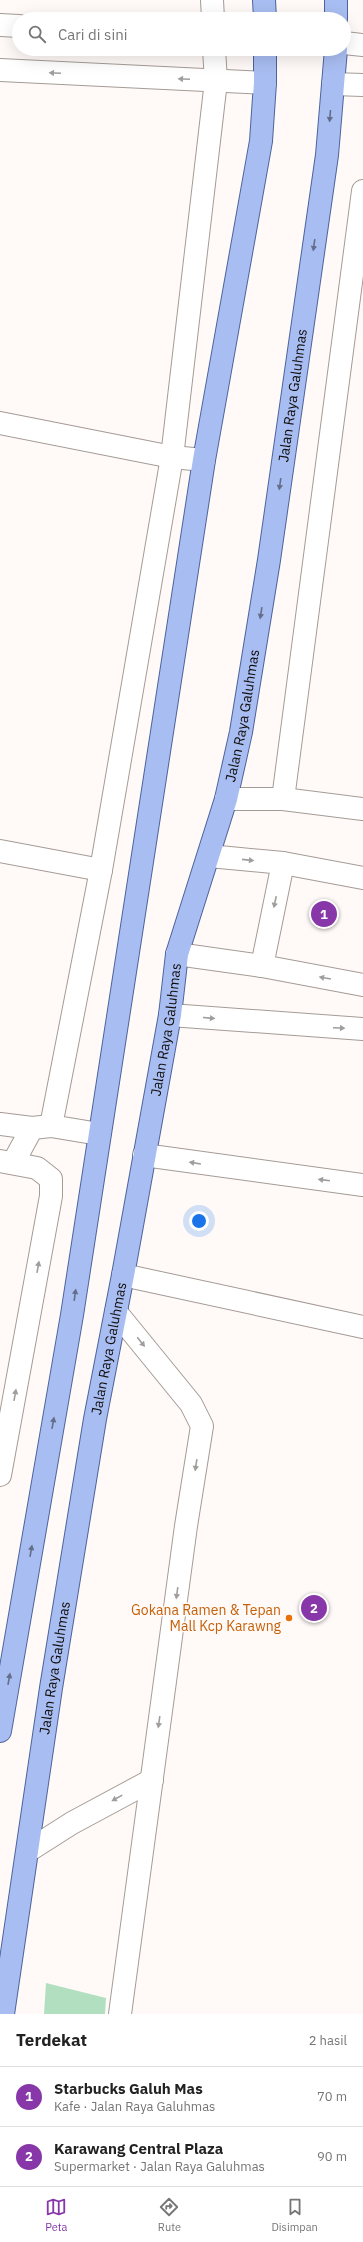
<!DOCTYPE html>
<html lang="id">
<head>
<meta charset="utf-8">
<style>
  :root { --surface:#fff; --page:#f6f6f6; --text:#222; --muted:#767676; --line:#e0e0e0; --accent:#8737a7 }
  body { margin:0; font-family:"IBM Plex Sans",sans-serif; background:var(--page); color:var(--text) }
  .you { position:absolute; left:199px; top:1221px; width:14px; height:14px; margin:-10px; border:3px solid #fff; border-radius:50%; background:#1a73e8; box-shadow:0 0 0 6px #1a73e833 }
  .badge { display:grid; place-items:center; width:26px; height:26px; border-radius:50%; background:var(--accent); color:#fff; font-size:13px; font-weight:700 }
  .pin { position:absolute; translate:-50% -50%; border:2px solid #fff; box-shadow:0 1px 4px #0006 }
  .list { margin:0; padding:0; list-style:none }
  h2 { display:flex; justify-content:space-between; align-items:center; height:52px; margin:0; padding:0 16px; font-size:17px }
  h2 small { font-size:13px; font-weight:400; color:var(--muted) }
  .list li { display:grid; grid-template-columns:26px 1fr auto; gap:12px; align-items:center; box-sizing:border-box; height:60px; padding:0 16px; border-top:1px solid var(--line) }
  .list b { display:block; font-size:15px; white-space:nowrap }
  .list p { margin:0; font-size:13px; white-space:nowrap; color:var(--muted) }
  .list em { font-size:13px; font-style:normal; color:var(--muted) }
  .icon { flex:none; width:22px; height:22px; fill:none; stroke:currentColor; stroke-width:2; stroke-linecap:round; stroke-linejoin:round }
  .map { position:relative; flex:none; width:363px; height:2014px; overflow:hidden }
  .search { position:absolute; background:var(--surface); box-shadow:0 4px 16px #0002; left:12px; right:12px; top:12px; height:44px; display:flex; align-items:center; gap:10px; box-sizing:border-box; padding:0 14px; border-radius:22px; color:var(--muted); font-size:15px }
  .sheet { height:172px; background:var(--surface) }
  nav { display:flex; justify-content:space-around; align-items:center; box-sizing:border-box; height:56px; border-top:1px solid var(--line); background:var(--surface); font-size:11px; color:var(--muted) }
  nav a { display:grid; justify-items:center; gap:2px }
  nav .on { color:var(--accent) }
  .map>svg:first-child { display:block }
  .green { fill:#b1dfc0 }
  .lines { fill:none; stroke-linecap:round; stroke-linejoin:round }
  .minor-casing { stroke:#a59b95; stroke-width:24 }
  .major-casing { stroke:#4d639a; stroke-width:24 }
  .minor { stroke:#fff; stroke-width:22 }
  .major { stroke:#a8bdf1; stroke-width:22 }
  .oneway { fill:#a09e9d }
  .oneway2 { fill:#646e8a }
  .food-dot { fill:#e8710a; stroke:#fffaf8; stroke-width:1.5 }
  .labels { text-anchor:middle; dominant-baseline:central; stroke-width:3; stroke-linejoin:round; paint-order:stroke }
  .street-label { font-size:14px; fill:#110d0b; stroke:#fffaf8 }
  .food-label { font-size:14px; fill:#c56008; stroke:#fffaf8; text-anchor:end }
</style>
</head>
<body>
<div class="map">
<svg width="363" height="2014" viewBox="0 0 363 2014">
  <rect width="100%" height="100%" fill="#fffaf8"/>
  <polygon class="green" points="46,1983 106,1998 105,2014 44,2014"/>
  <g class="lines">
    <defs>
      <g id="minor">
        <polyline points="212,0 213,19"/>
        <polyline points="0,25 19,26"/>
        <polyline points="344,43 363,45"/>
        <polyline points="0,70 265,83"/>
        <polyline points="333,84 363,85"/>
        <polyline points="0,423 172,457 204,460"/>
        <polyline points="226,799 283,799 363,809"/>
        <polyline points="283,799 363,191"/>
        <polyline points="0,851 101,870"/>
        <polyline points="209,856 283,863 363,878"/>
        <polyline points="177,954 262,966 363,985"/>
        <polyline points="262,966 283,863"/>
        <polyline points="170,1015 363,1029"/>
        <polyline points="0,1124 32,1128 51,1126"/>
        <polyline points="99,1134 51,1126 101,870 172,457 216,81 214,49"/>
        <polyline points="144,1155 363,1185"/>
        <polyline points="0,1161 37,1168 51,1179 51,1196 0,1475"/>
        <polyline points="13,1163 32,1128"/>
        <polyline points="123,1275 363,1327"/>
        <polyline points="116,1312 191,1404 202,1426 186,1526 120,2014"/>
        <polyline points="28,1851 72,1823 152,1780"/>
      </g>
      <g id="major">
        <polyline points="264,0 265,19"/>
        <polyline points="336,0 336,19"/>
        <polyline points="0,1731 72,1315 204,460 261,141 265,83 265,49"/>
        <path id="s1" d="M3,2014L51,1688L95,1419L123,1275L170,1015L177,954L226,799L241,732L269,560L327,155L336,49"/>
      </g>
    </defs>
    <use href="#minor" class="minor-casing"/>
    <use href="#major" class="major-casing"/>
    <use href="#minor" class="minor"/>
    <use href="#major" class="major"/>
  </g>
  <defs><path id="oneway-solid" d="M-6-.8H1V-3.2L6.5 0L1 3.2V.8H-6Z"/></defs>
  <g class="oneway">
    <use href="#oneway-solid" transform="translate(55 73) rotate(-177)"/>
    <use href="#oneway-solid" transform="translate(184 79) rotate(-177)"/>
    <use href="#oneway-solid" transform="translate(248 860) rotate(6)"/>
    <use href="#oneway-solid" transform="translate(275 902) rotate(102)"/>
    <use href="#oneway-solid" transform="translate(325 978) rotate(-170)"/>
    <use href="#oneway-solid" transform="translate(209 1018) rotate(5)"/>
    <use href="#oneway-solid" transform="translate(339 1028) rotate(3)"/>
    <use href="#oneway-solid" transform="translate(195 1163) rotate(-171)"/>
    <use href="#oneway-solid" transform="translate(324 1180) rotate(-173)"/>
    <use href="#oneway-solid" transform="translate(38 1267) rotate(-80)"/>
    <use href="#oneway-solid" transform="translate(141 1342) rotate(51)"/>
    <use href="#oneway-solid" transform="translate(15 1395) rotate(-80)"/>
    <use href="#oneway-solid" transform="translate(196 1465) rotate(99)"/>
    <use href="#oneway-solid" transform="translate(177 1593) rotate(98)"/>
    <use href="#oneway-solid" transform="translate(159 1722) rotate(98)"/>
    <use href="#oneway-solid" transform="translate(117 1798) rotate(151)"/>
  </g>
  <g class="oneway2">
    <use href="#oneway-solid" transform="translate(330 116) rotate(95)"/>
    <use href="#oneway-solid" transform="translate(314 245) rotate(98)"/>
    <use href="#oneway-solid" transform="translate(280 484) rotate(98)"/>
    <use href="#oneway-solid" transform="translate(261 613) rotate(99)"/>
    <use href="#oneway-solid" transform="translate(75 1295) rotate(-82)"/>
    <use href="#oneway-solid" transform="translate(53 1423) rotate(-80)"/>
    <use href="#oneway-solid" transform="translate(31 1551) rotate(-80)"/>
    <use href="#oneway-solid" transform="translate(9 1679) rotate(-80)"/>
  </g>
  <circle class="food-dot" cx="289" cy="1618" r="4"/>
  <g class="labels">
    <g class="street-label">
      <text stroke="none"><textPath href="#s1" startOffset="1646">Jalan Raya Galuhmas</textPath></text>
      <text stroke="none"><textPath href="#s1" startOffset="1322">Jalan Raya Galuhmas</textPath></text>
      <text stroke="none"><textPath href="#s1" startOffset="998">Jalan Raya Galuhmas</textPath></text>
      <text stroke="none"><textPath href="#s1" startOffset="674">Jalan Raya Galuhmas</textPath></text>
      <text stroke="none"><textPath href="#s1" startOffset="350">Jalan Raya Galuhmas</textPath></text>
    </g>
    <g class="food-label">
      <text x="281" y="1610">Gokana Ramen &amp; Tepan<tspan x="281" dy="16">Mall Kcp Karawng</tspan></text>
    </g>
  </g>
</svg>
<div class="you"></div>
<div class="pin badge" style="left:324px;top:914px">1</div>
<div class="pin badge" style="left:314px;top:1608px">2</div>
<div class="search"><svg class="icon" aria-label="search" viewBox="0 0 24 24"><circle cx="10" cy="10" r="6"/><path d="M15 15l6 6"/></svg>Cari di sini</div>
</div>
<section class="sheet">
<h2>Terdekat<small>2 hasil</small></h2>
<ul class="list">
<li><span class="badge">1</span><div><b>Starbucks Galuh Mas</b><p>Kafe · Jalan Raya Galuhmas</p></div><em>70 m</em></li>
<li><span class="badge">2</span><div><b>Karawang Central Plaza</b><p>Supermarket · Jalan Raya Galuhmas</p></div><em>90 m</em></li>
</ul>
</section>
<nav>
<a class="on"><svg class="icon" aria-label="map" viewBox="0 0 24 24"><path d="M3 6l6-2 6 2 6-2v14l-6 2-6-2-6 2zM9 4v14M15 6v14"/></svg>Peta</a>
<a><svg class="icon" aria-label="directions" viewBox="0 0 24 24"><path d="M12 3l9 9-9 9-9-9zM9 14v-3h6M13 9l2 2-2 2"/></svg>Rute</a>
<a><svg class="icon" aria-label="saved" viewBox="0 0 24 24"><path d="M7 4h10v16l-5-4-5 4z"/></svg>Disimpan</a>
</nav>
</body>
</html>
